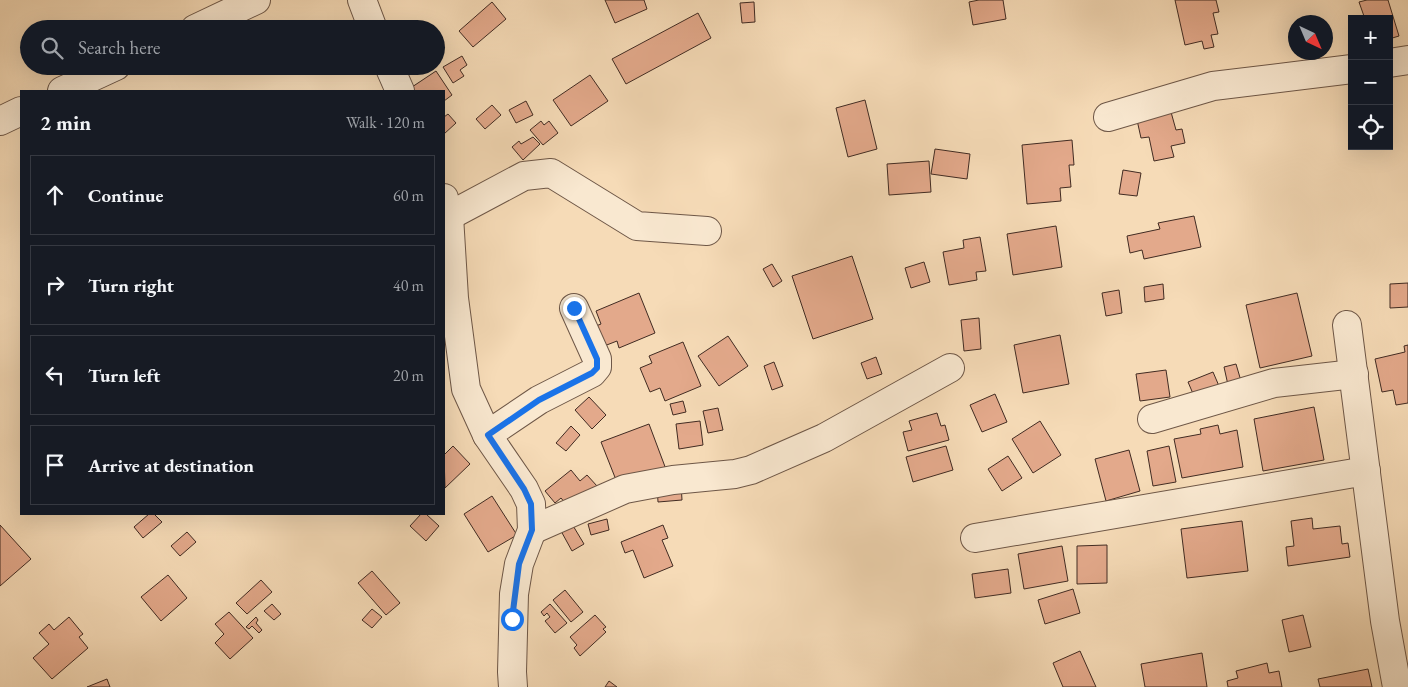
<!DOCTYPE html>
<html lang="en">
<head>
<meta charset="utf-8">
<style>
  :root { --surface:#171b24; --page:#242831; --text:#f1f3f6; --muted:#9ea1a6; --line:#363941 }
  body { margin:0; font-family:"EB Garamond",serif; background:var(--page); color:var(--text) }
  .controls { position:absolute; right:15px; top:15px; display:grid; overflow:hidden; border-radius:0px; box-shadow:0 5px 20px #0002 }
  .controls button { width:45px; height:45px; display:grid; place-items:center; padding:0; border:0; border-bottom:1px solid var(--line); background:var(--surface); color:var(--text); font:25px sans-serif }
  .compass { position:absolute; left:1288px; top:15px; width:45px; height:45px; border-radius:50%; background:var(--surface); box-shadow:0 5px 20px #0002; rotate:136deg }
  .stop { position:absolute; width:15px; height:15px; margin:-11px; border:4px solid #1a73e8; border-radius:50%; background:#fff }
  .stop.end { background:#1a73e8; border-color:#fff; box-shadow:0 1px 5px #0008 }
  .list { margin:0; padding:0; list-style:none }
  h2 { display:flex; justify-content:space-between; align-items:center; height:65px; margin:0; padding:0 20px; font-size:21px }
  h2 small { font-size:16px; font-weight:400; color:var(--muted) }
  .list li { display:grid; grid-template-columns:32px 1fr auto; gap:15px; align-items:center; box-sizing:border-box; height:80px; margin:0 10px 10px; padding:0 10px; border:1px solid var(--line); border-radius:0px }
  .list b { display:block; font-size:19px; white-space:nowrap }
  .list em { font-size:16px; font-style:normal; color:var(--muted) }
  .icon { flex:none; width:28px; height:28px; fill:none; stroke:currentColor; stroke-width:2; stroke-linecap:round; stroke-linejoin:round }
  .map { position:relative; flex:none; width:1408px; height:687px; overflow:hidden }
  .search { position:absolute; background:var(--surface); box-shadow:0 5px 20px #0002; left:20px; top:20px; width:425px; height:55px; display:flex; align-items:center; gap:12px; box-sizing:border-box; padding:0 18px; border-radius:28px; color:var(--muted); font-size:19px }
  .panel { position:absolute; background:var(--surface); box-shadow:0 5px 20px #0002; left:20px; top:90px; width:425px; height:425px; border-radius:0px }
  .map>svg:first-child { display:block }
  .building { fill:#e3a98b; stroke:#412b22 }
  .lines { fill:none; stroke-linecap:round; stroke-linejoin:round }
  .minor-casing { stroke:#6e5747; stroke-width:30 }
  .minor { stroke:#f9e8d0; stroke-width:28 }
  .route { stroke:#1a73e8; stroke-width:6 }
</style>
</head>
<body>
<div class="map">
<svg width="1408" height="687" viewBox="0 0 1408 687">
  <rect width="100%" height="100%" fill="#f6dbb7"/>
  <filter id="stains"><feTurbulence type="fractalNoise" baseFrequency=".004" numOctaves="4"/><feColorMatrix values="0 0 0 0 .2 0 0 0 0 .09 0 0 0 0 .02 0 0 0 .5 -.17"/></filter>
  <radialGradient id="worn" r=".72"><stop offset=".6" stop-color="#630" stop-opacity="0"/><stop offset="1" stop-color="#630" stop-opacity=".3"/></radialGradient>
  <g class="building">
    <polygon points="605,0 644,0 647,9 615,23"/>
    <polygon points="979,0 1003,0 1006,19 973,25 969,2"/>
    <polygon points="1175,0 1216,0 1219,12 1213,13 1218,34 1211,35 1214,47 1204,49 1202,41 1185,45"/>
    <polygon points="1367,0 1388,0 1399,36 1389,39 1389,19 1365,19 1359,2"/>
    <polygon points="492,2 506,19 473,47 459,31"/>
    <polygon points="754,2 755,22 742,23 740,3"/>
    <polygon points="698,13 711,38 626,84 612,59"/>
    <polygon points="462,56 467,65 460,70 464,76 453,83 443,67"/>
    <polygon points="436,71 452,95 444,101 444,91 406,91"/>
    <polygon points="590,75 608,101 571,126 553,100"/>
    <polygon points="865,100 877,149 848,157 836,108"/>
    <polygon points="526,101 533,115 516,123 509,110"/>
    <polygon points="492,105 501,115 485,129 476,119"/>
    <polygon points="1171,112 1176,130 1182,129 1185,143 1171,146 1174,157 1154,161 1149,137 1141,138 1137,120"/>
    <polygon points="448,114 456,123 444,134 444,117"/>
    <polygon points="541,121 544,125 549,121 558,133 543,145 530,130"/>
    <polygon points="533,137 540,144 523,160 512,147 519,141 521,144"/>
    <polygon points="1072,140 1074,165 1069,165 1071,187 1060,188 1061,201 1027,204 1022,145"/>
    <polygon points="935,149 970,154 967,179 931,174"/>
    <polygon points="929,161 931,192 889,195 887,164"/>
    <polygon points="1123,170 1141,173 1137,196 1119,194"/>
    <polygon points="1194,216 1201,247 1144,259 1142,250 1130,253 1127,236 1160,229 1158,223"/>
    <polygon points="1056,226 1062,267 1013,275 1007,234"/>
    <polygon points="980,237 986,271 976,272 977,280 949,285 943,252 964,248 963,240"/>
    <polygon points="852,256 873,319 813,339 792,276"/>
    <polygon points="924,262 930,282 911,288 905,268"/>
    <polygon points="772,264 782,281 773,287 763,269"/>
    <polygon points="1408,283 1408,307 1390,308 1390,284"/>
    <polygon points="1163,284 1164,299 1145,302 1144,287"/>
    <polygon points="1119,290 1122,313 1106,316 1102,293"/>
    <polygon points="639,293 655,333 619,348 617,341 599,348 591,328 601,324 596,311"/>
    <polygon points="1297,293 1312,356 1260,368 1246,305"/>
    <polygon points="979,318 981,349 964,351 961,320"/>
    <polygon points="1060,335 1069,384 1023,393 1014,345"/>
    <polygon points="728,336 748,366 719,386 698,356"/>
    <polygon points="683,342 701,386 665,401 660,388 650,392 640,368 652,363 649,356"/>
    <polygon points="1408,345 1408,403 1396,405 1393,390 1382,392 1375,359 1405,352 1404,346"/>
    <polygon points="876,357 882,374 867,379 861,363"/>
    <polygon points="774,362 783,386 772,390 764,366"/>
    <polygon points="1236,364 1241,381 1228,385 1224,367"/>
    <polygon points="1166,370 1170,397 1140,401 1136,374"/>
    <polygon points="1213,372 1219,386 1194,396 1188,382"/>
    <polygon points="995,394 1007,422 982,432 970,405"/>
    <polygon points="589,397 606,415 592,429 575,410"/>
    <polygon points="683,401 686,412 673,415 670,404"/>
    <polygon points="1314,407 1324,460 1263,471 1254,419"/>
    <polygon points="718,408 723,430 708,433 703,411"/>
    <polygon points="937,413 941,426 945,425 949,440 908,451 903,432 912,430 909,421"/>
    <polygon points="700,421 703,445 679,449 676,424"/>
    <polygon points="1040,421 1061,455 1033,473 1012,439"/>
    <polygon points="649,424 667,472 620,490 601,442"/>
    <polygon points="1218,425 1220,434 1237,430 1243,467 1182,478 1174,439 1201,434 1200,429"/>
    <polygon points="571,426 580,435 566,451 556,443"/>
    <polygon points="453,446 470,464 445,488 444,455"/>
    <polygon points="946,446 953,470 913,482 906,457"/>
    <polygon points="1169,446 1176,482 1153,486 1147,451"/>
    <polygon points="1129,450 1140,491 1106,501 1095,459"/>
    <polygon points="1008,456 1022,478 1002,491 988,469"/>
    <polygon points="571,470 580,481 587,475 597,486 570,509 561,498 555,503 545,491"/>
    <polygon points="681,484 682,500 658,502 657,486"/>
    <polygon points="492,496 517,535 488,552 464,514"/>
    <polygon points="149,514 154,514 162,522 143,538 134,527"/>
    <polygon points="421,514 426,514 439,526 426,541 410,526"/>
    <polygon points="1312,518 1313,529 1340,526 1342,544 1348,543 1350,557 1288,566 1286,547 1294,546 1291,521"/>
    <polygon points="607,519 609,530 591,535 588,524"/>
    <polygon points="1242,521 1248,571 1187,578 1181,529"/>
    <polygon points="572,524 584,544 572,551 561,531"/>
    <polygon points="0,525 31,559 0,586"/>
    <polygon points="663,525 668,538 662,540 673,566 644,578 633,550 625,553 621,542"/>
    <polygon points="187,532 196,542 180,556 171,546"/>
    <polygon points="1107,545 1107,583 1077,584 1077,546"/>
    <polygon points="1062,546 1068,581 1024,589 1018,554"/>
    <polygon points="1008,569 1011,593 975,598 972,574"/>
    <polygon points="372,571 400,603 386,615 358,583"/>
    <polygon points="168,575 187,598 161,621 141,597"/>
    <polygon points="261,580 272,592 247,614 236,603"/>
    <polygon points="1073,589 1080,613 1045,624 1038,600"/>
    <polygon points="565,590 583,612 571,622 553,600"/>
    <polygon points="272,604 281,614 274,620 264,611"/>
    <polygon points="550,604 567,623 555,633 545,621 550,617 547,613 544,616 541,612"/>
    <polygon points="372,609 382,617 372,628 362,620"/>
    <polygon points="229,612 253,638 230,659 215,643 224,634 215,624"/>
    <polygon points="595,615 606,627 603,629 606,632 580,656 574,648 577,645 570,637"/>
    <polygon points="1303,615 1311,647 1289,652 1282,620"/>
    <polygon points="69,617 83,634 79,637 88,648 52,679 33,658 49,644 39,633 49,624 54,630"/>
    <polygon points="256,617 258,620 256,623 262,630 259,633 252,626 249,629 246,627"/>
    <polygon points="1080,651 1096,687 1063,687 1053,663"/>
    <polygon points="1202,653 1207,687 1145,687 1141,664"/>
    <polygon points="1267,663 1269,673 1279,671 1282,687 1228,687 1227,681 1238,678 1236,671"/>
    <polygon points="1368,669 1372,687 1320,687 1318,679"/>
    <polygon points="107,679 110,687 87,687"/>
    <polygon points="609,681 617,687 605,687"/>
  </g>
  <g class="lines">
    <defs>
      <g id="minor">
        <polyline points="362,0 373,29"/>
        <polyline points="195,29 256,0"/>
        <polyline points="1389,63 1408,60"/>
        <polyline points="389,66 400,91"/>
        <polyline points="62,91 116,66"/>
        <polyline points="1108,117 1213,86 1352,69"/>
        <polyline points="0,121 21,111"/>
        <polyline points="444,198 449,216 454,298 466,389 487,435 524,489 531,504 532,530 519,564 514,594 512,672 513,687"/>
        <polyline points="449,216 524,176 551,173 637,226 707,231"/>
        <polyline points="1347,325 1385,621 1397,687"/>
        <polyline points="1152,419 1274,383 1354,374"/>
        <polyline points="487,435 539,400 592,373 597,367 597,359 574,308"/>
        <polyline points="532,530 625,489 673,480 735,474 751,470 824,438 950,368"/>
        <polyline points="975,538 1366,471"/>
      </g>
    </defs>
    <use href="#minor" class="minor-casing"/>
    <use href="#minor" class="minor"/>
  </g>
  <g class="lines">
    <polyline class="route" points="512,619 519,564 532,530 531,504 524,489 488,435 539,400 592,373 597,368 597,359 574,308"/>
  </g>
  <rect width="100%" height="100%" filter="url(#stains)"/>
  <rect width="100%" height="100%" fill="url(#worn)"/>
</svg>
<div class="controls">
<button>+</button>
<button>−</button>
<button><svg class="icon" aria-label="locate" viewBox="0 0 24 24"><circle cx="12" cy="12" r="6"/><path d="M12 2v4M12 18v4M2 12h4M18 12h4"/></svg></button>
</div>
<svg class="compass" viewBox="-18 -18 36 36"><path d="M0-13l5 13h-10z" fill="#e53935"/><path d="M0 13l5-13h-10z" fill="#9ea1a6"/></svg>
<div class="stop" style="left:512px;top:619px"></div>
<div class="stop end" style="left:574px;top:308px"></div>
<div class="search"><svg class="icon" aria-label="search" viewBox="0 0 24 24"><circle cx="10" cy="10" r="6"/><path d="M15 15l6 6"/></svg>Search here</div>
<section class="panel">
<h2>2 min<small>Walk · 120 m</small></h2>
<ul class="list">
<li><svg class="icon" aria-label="ahead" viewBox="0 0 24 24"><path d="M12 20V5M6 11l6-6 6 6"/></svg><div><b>Continue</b></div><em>60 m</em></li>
<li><svg class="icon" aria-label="right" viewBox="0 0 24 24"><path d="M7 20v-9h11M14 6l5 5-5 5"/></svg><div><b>Turn right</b></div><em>40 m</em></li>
<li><svg class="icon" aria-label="left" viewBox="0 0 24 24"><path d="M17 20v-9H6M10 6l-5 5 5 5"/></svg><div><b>Turn left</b></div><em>20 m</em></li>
<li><svg class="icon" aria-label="arrive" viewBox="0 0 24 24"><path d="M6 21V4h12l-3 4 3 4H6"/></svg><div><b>Arrive at destination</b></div></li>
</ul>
</section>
</div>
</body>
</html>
